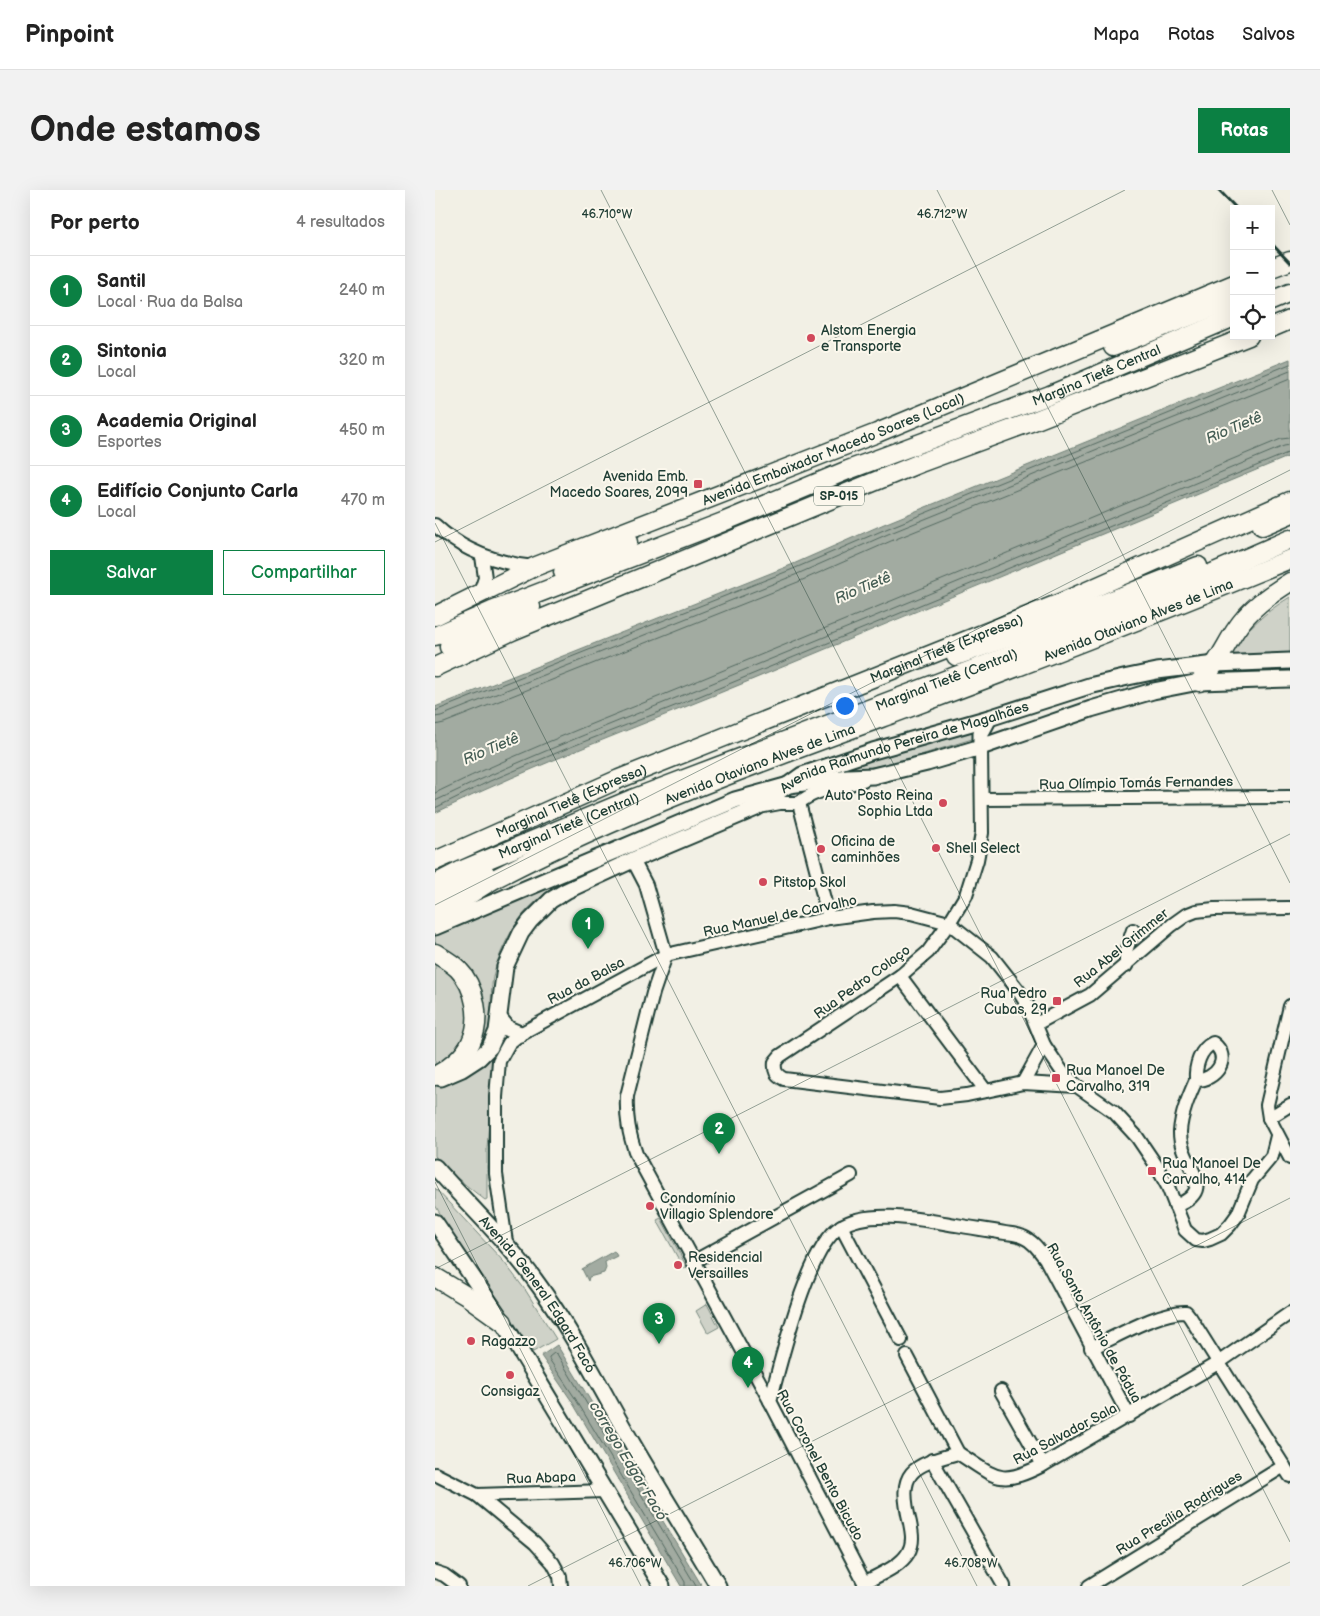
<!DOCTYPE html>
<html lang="pt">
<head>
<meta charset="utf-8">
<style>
  :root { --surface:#fff; --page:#f2f2f2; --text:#222; --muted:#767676; --line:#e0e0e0; --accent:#0b8043 }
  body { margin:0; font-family:"Balsamiq Sans",sans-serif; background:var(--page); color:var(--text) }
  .controls { position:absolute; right:15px; top:15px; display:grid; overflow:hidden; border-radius:0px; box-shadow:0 5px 20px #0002 }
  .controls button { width:45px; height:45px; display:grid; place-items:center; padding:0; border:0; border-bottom:1px solid var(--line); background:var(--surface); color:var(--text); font:25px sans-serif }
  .you { position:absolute; left:409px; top:515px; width:18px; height:18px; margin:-12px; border:4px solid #fff; border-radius:50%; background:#1a73e8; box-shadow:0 0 0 8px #1a73e833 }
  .badge { display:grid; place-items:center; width:32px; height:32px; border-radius:50%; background:var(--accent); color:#fff; font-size:16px; font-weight:700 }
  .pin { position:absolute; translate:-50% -41px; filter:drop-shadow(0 1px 2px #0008) }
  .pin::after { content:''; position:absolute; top:26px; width:18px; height:15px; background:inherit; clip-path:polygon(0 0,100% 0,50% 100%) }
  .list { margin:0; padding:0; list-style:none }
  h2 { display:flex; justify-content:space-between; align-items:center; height:65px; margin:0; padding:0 20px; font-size:21px }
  h2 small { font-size:16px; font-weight:400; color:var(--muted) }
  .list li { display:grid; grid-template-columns:32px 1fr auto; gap:15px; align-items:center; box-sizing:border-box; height:70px; padding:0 20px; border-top:1px solid var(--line) }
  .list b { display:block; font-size:19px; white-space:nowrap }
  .list p { margin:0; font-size:16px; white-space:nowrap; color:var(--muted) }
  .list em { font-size:16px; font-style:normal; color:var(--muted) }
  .actions { display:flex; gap:10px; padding:15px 20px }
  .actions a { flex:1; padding:11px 0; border:1px solid var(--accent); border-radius:0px; text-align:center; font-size:18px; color:var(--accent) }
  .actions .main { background:var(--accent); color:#fff }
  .icon { flex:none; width:28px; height:28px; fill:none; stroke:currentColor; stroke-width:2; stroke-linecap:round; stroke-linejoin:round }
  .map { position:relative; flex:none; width:855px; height:1396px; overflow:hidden; border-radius:0px }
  header { display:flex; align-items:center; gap:30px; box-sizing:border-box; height:70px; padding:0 25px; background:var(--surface); border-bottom:1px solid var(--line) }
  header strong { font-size:24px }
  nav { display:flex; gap:28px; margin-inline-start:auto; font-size:18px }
  .intro { display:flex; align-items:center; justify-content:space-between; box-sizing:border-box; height:120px; padding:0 30px }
  h1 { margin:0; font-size:35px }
  .button { padding:12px 22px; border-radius:0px; background:var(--accent); color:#fff; font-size:18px; font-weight:700 }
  main { display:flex; gap:30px; padding:0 30px }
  aside { flex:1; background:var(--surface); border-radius:0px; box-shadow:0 5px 20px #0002 }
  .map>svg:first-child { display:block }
  .green { fill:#cfd2c8; stroke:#77887e }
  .water { fill:#a2aba1; stroke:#6e7f75 }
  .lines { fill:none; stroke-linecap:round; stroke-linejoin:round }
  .shore { stroke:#536960; stroke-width:1 }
  .minor-casing { stroke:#1f3d34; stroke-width:16 }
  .major-casing { stroke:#1f3d34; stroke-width:19 }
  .highway-casing { stroke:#1f3d34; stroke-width:21 }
  .minor { stroke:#fbf7ec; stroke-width:12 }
  .major { stroke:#fbf7ec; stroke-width:15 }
  .highway { stroke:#fbf7ec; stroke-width:18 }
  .rail { stroke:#1f3d34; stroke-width:3 }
  .ticks { fill:none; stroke:#1f3d34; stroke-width:1; stroke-opacity:0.45 }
  .poi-dot { fill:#d1495b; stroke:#fbf7ec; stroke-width:2 }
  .labels { text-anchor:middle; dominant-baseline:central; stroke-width:4; stroke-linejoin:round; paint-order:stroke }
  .shield { fill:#fbf7ec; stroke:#61756b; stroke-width:1 }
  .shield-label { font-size:12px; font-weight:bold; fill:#1f3d34 }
  .poi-label { font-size:14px; fill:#1f3d34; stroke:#fbf7ec; text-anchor:start }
  .street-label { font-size:14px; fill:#1f3d34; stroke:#fbf7ec }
  .water-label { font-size:15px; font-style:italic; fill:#465e55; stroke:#fbf7ec }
  .ticks-label { font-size:12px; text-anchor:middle; fill:#1f3d34; stroke:#fbf7ec; stroke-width:4; stroke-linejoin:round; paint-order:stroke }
</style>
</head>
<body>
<header>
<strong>Pinpoint</strong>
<nav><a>Mapa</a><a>Rotas</a><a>Salvos</a></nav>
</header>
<div class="intro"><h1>Onde estamos</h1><a class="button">Rotas</a></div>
<main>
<aside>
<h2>Por perto<small>4 resultados</small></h2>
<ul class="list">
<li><span class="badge">1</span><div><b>Santil</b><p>Local · Rua da Balsa</p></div><em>240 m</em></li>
<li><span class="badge">2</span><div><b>Sintonia</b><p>Local</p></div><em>320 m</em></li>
<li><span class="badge">3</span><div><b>Academia Original</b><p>Esportes</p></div><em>450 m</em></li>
<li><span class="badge">4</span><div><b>Edifício Conjunto Carla</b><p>Local</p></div><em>470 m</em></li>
</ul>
<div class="actions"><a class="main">Salvar</a><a>Compartilhar</a></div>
</aside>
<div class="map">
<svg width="855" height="1396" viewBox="0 0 855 1396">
  <rect width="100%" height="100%" fill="#f2f0e5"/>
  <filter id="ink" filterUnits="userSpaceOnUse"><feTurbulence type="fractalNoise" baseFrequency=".02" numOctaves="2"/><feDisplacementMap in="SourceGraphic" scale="10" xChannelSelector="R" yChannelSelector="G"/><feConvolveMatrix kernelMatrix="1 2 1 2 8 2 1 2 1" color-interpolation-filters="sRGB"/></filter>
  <g filter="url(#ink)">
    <g class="green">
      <path d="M855,407V464L798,465L795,459C814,438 830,422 855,407Z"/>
      <polygon points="539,540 540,546 537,549 460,573 385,586 399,577"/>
      <path d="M121,692L122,694C112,702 102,710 93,719C78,734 62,766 58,787C54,810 60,833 47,854L45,853L47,848L49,821L0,757V743Z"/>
      <polygon points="0,773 20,787 31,807 35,818 31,846 17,865 0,877"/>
      <polygon points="57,864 59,866 52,958 52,1009 50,1010 13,981 0,966 0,896"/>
      <polygon points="0,998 69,1072 91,1101 121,1149 98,1162 31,1067 0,1015"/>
      <polygon points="226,1028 252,1077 249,1079 222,1030"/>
      <polygon points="272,1114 284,1137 273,1143 261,1121"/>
    </g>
    <g class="water">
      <path d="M855,169V266C673,342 491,417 309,493C205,536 101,574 0,623V517L356,375L449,334Z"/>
      <polygon points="179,1061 182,1066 170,1072 171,1078 169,1083 154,1087 153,1091 147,1079"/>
      <polygon points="122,1155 267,1396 246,1396 136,1210 106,1166"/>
    </g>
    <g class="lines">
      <g class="shore">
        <polyline points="0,521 358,379 451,339 855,174"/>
        <polyline points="0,527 6,526 360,385 453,344 855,181"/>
        <polyline points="0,535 9,533 363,392 456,351 855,189"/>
        <path d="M0,603C98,555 201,517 301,475C483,400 664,325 846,249L855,248"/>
        <path d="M0,611C98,563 201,525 302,483C485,408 667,332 849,256L855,255"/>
        <polyline points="0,618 55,591 138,556 255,510 855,262"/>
        <polyline points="250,1396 250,1392 140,1208 114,1169 114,1167 119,1163 122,1164 261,1396"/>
      </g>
      <defs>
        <g id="minor">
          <path d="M0,335C27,361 62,373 99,377"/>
          <polyline points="45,403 50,388 47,366"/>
          <path d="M546,557L547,643L542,670L531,705L514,733L493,762L465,786L345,866L340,872C339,881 341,885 349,889L505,908L532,905L588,893L642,896"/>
          <polyline points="547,609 855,607"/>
          <polyline points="364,613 394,728"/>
          <path d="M364,613C381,598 407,598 428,590"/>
          <polyline points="324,617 345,613 364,613"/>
          <path d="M198,670L211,695L231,765L218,803L192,906C191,928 194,944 201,964L335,1211L431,1396"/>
          <polyline points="691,776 691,761 698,740"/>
          <polyline points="465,786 551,901"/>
          <polyline points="855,816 832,915 834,928 855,968"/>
          <polyline points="601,834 655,805 737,735 751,725 761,721 779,719 855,718"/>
          <polyline points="588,893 609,855"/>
          <polyline points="834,928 855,915"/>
          <path d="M740,1016C786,999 744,974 745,942C746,924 754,906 761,890C760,876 765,859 778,853C798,868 780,891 761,890"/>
          <polyline points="406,1036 466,1150"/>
          <polyline points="71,1052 61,984 61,907 64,871 74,853 85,844 231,765 394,728 438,722 459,721 476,723 514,733 557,767 583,800 593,816 609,855 628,883 642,896 679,922 702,947 721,975 733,997 750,1040 761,1050 768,1051 775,1049 786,1044 795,1035 803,1024 817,990 837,966 842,946"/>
          <polyline points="258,1072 416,985"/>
          <path d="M656,1158C681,1147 724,1121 751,1122L755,1127L855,1286"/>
          <polyline points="472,1166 523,1263"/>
          <polyline points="566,1201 608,1275"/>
          <path d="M335,1211C346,1172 372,1058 405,1037C433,1018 490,1030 521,1035C537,1038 554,1040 570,1043C576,1044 583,1044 588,1047C598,1051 604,1060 610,1068L694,1226"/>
          <polyline points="497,1270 569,1396"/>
          <polyline points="0,1284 42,1305 100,1353 118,1373 125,1386 126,1396"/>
          <polyline points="42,1305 170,1301"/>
          <polyline points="0,1382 9,1385 24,1396"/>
          <path d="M429,1393C443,1385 465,1377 473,1363C479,1353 477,1343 475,1333C462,1281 476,1276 523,1263C562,1288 564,1297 608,1275L783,1173L855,1123"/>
          <polyline points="654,1396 849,1276"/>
        </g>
        <g id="major">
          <polyline points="546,557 546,543 554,528"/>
          <polyline points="0,737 300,610 354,595 413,587 438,586 492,573 546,557 656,519 718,501 764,492 855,489"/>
          <polyline points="64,828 73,839 85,844"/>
          <path id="s1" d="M6,888L27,879L44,868L55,857L62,841L70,777L86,743L95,731L116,710L131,701L198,670L321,618L367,585L438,561L554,528L654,496L693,487L722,481L780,474L855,471"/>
          <path id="s2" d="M0,977C35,1017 74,1053 105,1097C140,1146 167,1201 197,1253C225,1301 255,1348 283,1396"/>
          <polyline points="0,1032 68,1132 227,1396"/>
        </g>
        <g id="highway">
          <polyline points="836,78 855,71"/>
          <polyline points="836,111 855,103"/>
          <polyline points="836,138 855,130"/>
          <polyline points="678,157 799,109"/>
          <polyline points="827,336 855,324"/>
          <polyline points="128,382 193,352"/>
          <path id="s3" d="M0,426L99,377L442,243L799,94"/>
          <path id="s4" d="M0,446L57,421L288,332L413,280L615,205L799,127"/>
          <polyline points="14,457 96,417"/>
          <polyline points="521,466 669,413 763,376"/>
          <polyline points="0,477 77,441 397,309 485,273 596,232 814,146"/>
          <path d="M764,492C780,479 789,458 800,441C814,419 833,406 855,392"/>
          <path id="s5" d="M0,671L184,589L625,413L855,311"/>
          <path id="s6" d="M0,694L27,680L197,609L681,425L855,349"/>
          <polyline points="0,708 51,684"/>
          <path id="s7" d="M0,727C21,714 42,699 63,687C190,621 326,572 460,523C592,474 724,423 855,369"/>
          <path d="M0,763C8,768 16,772 23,779C40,796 47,829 36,852C30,866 14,879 0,886"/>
          <polyline points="0,1087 33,1107 68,1132"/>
        </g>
      </defs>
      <use href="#minor" class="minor-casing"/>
      <use href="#major" class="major-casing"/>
      <use href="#highway" class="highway-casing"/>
      <use href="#minor" class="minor"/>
      <use href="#major" class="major"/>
      <use href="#highway" class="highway"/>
      <g class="rail">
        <polyline points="784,0 802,19"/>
        <polyline points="836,53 855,73"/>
      </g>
    </g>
  </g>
  <path class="ticks" d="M166,0L855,1352M502,0L855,693M837,0L855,35M0,333L542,1396M0,352L690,0M0,715L855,280M0,992L206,1396M0,1079L855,644M93,1396L855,1008M807,1396L855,1372"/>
  <g class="poi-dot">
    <circle cx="376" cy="148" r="5"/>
    <rect x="258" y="289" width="10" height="10" rx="2.5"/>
    <circle cx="508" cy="613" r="5"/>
    <circle cx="501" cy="658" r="5"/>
    <circle cx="386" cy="659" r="5"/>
    <circle cx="328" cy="692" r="5"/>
    <rect x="617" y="806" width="10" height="10" rx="2.5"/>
    <rect x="616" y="883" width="10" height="10" rx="2.5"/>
    <rect x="712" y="976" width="10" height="10" rx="2.5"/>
    <circle cx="215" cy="1016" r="5"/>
    <circle cx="243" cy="1075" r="5"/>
    <circle cx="36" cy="1151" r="5"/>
    <circle cx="75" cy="1185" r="5"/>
  </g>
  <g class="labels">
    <rect class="shield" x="379" y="296.5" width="50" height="19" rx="4"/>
    <g class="shield-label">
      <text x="404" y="306">SP-015</text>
    </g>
    <g class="poi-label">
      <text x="386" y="140">Alstom Energia<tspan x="386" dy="16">e Transporte</tspan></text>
      <text x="253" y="286" text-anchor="end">Avenida Emb.<tspan x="253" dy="16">Macedo Soares, 2099</tspan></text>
      <text x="498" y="605" text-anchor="end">Auto Posto Reina<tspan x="498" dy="16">Sophia Ltda</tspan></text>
      <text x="396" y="651">Oficina de<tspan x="396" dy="16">caminhões</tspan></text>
      <text x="511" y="658">Shell Select</text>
      <text x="338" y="692">Pitstop Skol</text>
      <text x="612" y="803" text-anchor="end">Rua Pedro<tspan x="612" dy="16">Cubas, 29</tspan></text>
      <text x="631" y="880">Rua Manoel De<tspan x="631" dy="16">Carvalho, 319</tspan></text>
      <text x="727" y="973">Rua Manoel De<tspan x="727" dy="16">Carvalho, 414</tspan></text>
      <text x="225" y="1008">Condomínio<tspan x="225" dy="16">Villagio Splendore</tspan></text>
      <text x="253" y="1067">Residencial<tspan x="253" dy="16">Versailles</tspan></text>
      <text x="46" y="1151">Ragazzo</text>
      <text x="75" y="1201" text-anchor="middle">Consigaz</text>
    </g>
    <g class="street-label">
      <text stroke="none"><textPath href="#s4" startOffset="711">Margina Tietê Central</textPath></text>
      <text stroke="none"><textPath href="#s3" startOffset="432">Avenida Embaixador Macedo Soares (Local)</textPath></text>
      <text stroke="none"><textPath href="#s7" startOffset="765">Avenida Otaviano Alves de Lima</textPath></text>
      <text stroke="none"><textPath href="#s5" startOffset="554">Marginal Tietê (Expressa)</textPath></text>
      <text stroke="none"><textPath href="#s6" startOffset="551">Marginal Tietê (Central)</textPath></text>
      <text stroke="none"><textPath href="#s1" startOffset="610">Avenida Raimundo Pereira de Magalhães</textPath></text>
      <text stroke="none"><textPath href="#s7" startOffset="360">Avenida Otaviano Alves de Lima</textPath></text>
      <text transform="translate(701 593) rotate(-1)">Rua Olímpio Tomás Fernandes</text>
      <text stroke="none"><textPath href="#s5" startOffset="149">Marginal Tietê (Expressa)</textPath></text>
      <text stroke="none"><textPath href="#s6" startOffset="146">Marginal Tietê (Central)</textPath></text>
      <text transform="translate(345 726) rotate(-12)">Rua Manuel de Carvalho</text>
      <text transform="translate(686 758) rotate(-39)">Rua Abel Grimmer</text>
      <text transform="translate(151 791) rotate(-28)">Rua da Balsa</text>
      <text transform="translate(427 792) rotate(-36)">Rua Pedro Colaço</text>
      <text stroke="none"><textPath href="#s2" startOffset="164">Avenida General Edgard Facó</textPath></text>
      <text transform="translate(659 1133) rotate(61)">Rua Santo Antônio de Pádua</text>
      <text transform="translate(630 1244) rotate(-28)">Rua Salvador Sala</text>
      <text transform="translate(385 1275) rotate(62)">Rua Coronel Bento Bicudo</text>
      <text transform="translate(106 1288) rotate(-2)">Rua Abapa</text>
      <text transform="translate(744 1323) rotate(-32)">Rua Precília Rodrigues</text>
    </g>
    <g class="water-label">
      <text transform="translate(799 238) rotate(-23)">Rio Tietê</text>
      <text transform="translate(428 398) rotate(-23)">Rio Tietê</text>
      <text transform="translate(56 559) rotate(-23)">Rio Tietê</text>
      <text transform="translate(193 1271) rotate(59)">corrego Edgar Facó</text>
    </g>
  </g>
  <g class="ticks-label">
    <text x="172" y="28">46.710°W</text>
    <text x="507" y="28">46.712°W</text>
    <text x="200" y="1377">46.706°W</text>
    <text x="536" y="1377">46.708°W</text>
  </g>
</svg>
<div class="controls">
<button>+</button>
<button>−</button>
<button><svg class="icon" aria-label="locate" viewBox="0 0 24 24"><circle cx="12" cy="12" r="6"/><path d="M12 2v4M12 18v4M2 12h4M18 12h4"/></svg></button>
</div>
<div class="you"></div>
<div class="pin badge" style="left:153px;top:759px">1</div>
<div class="pin badge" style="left:284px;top:964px">2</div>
<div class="pin badge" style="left:224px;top:1154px">3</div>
<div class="pin badge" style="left:313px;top:1198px">4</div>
</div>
</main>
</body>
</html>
